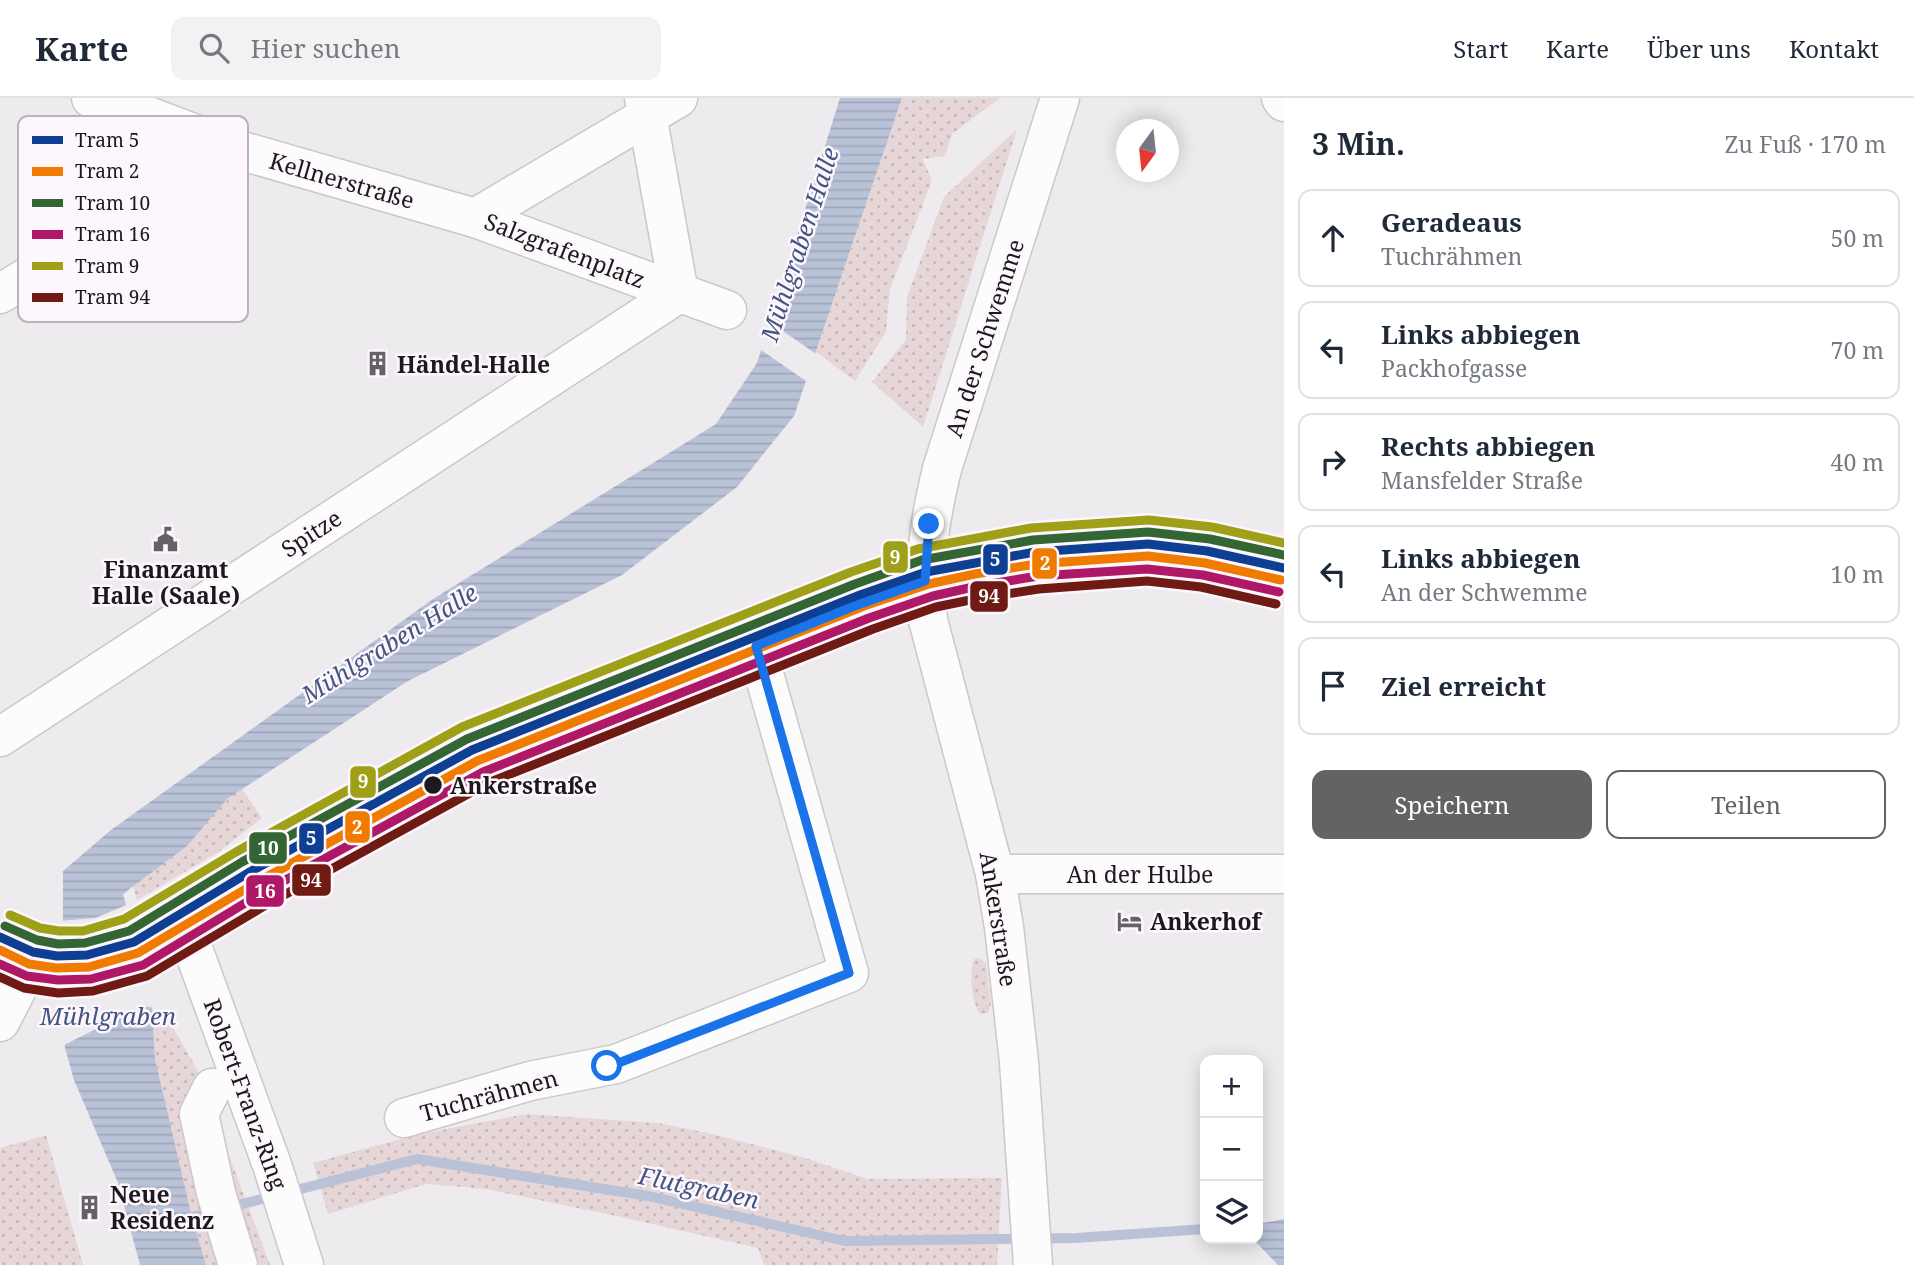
<!DOCTYPE html>
<html lang="de">
<head>
<meta charset="utf-8">
<style>
  :root { --surface:#fff; --page:#f2f2f3; --text:#1f2937; --muted:#747a83; --line:#e0e1e3; --accent:#656265 }
  body { margin:0; font-family:"Noto Serif",serif; background:var(--page); color:var(--text) }
  .controls { position:absolute; right:21px; bottom:21px; display:grid; overflow:hidden; border-radius:14px; box-shadow:0 4px 18px #0003 }
  .controls button { width:63px; height:63px; display:grid; place-items:center; padding:0; border:0; border-bottom:2px solid var(--line); background:var(--surface); color:var(--text); font:35px sans-serif }
  .compass { position:absolute; left:1116px; top:21px; width:63px; height:63px; border-radius:50%; background:var(--surface); box-shadow:0 4px 18px #0003; rotate:195deg }
  .stop { position:absolute; width:21px; height:21px; margin:-16px; border:5px solid #1a73e8; border-radius:50%; background:#fff }
  .stop.end { background:#1a73e8; border-color:#fff; box-shadow:0 2px 7px #0008 }
  .list { margin:0; padding:0; list-style:none }
  h2 { display:flex; justify-content:space-between; align-items:center; height:91px; margin:0; padding:0 28px; font-size:30px }
  h2 small { font-size:23px; font-weight:400; color:var(--muted) }
  .list li { display:grid; grid-template-columns:46px 1fr auto; gap:21px; align-items:center; box-sizing:border-box; height:98px; margin:0 14px 14px; padding:0 14px; border:2px solid var(--line); border-radius:14px }
  .list b { display:block; font-size:26px; white-space:nowrap }
  .list p { margin:0; font-size:23px; white-space:nowrap; color:var(--muted) }
  .list em { font-size:23px; font-style:normal; color:var(--muted) }
  .actions { display:flex; gap:14px; padding:21px 28px }
  .actions a { flex:1; padding:16px 0; border:2px solid var(--accent); border-radius:14px; text-align:center; font-size:24px; color:var(--accent) }
  .actions .main { background:var(--accent); color:#fff }
  .icon { flex:none; width:38px; height:38px; fill:none; stroke:currentColor; stroke-width:2; stroke-linecap:round; stroke-linejoin:round }
  .map { position:relative; flex:none; width:1284px; height:1167px; overflow:hidden }
  header { display:flex; align-items:center; gap:42px; box-sizing:border-box; height:98px; padding:0 35px; background:var(--surface); border-bottom:2px solid var(--line) }
  header strong { font-size:33px }
  nav { display:flex; gap:38px; margin-inline-start:auto; font-size:24px }
  .search { width:490px; height:63px; background:var(--page); display:flex; align-items:center; gap:18px; box-sizing:border-box; padding:0 24px; border-radius:14px; color:var(--muted); font-size:26px }
  main { display:flex }
  aside { flex:1; background:var(--surface) }
  .map>svg:first-child { display:block }
  .grass { fill:url(#grass-dots) }
  .water { fill:url(#water-rules) }
  .pier { fill:#eeebef }
  .lines { fill:none; stroke-linecap:round; stroke-linejoin:round }
  .stream { stroke:#bac2d8; stroke-width:10 }
  .minor-casing { stroke:#cac8ca; stroke-width:41 }
  .minor { stroke:#fcfcfd; stroke-width:38 }
  .tram-1-casing { stroke:#fdf7fd; stroke-width:14 }
  .tram-2-casing { stroke:#fdf7fd; stroke-width:14 }
  .tram-3-casing { stroke:#fdf7fd; stroke-width:14 }
  .tram-4-casing { stroke:#fdf7fd; stroke-width:14 }
  .tram-5-casing { stroke:#fdf7fd; stroke-width:14 }
  .tram-6-casing { stroke:#fdf7fd; stroke-width:14 }
  .tram-1 { stroke:#0f3f93; stroke-width:9 }
  .tram-2 { stroke:#ef7c00; stroke-width:9 }
  .tram-3 { stroke:#363; stroke-width:9 }
  .tram-4 { stroke:#af1867; stroke-width:9 }
  .tram-5 { stroke:#9ea017; stroke-width:9 }
  .tram-6 { stroke:#6f1b14; stroke-width:9 }
  .route { stroke:#1a73e8; stroke-width:9 }
  .stop-dot { fill:#1b191b; stroke:#fdf7fd; stroke-width:2.5 }
  .labels { text-anchor:middle; dominant-baseline:central; stroke-width:5; stroke-linejoin:round; paint-order:stroke }
  .street-label { font-size:23px; fill:#1b191b; stroke:#fdf7fd }
  .poi-label { font-size:23px; font-weight:bold; fill:#1b191b; stroke:#fdf7fd; text-anchor:start }
  .stop-label { font-size:23px; font-weight:bold; fill:#1b191b; stroke:#fdf7fd; text-anchor:start }
  .water-label { font-size:24px; font-style:italic; fill:#435581; stroke:#fdf7fd }
  .key { fill:#fdf7fd; stroke:#b9b4b9; stroke-width:2 }
  .key-label { font-size:19px; fill:#1b191b }
  .line-badge { stroke:#fdf7fd; stroke-width:2.5 }
  .badge-label { font-size:19px; text-anchor:middle; font-weight:bold; fill:#fff }
</style>
</head>
<body>
<header>
<strong>Karte</strong>
<div class="search"><svg class="icon" aria-label="search" viewBox="0 0 24 24"><circle cx="10" cy="10" r="6"/><path d="M15 15l6 6"/></svg>Hier suchen</div>
<nav><a>Start</a><a>Karte</a><a>Über uns</a><a>Kontakt</a></nav>
</header>
<main>
<div class="map">
<svg width="1284" height="1167" viewBox="0 0 1284 1167">
  <defs>
    <pattern id="grass-dots" width="8" height="8" patternUnits="userSpaceOnUse" patternTransform="scale(1.75)"><rect width="8" height="8" fill="#e7d6d7"/><path d="M2 2h.1M6 6h.1" fill="none" stroke="#c6b7b8" stroke-width="1.8" stroke-linecap="round"/></pattern>
    <pattern id="water-rules" width="6" height="5" patternUnits="userSpaceOnUse" patternTransform="scale(1.75)"><rect width="6" height="5" fill="#bac2d8"/><path d="M0 2.5h6" fill="none" stroke="#9fa6b9"/></pattern>
  </defs>
  <rect width="100%" height="100%" fill="#eeebef"/>
  <g class="grass">
    <polygon points="902,0 1000,0 952,36 945,58 923,61 932,83 890,191 886,234 855,283 816,254"/>
    <polygon points="1017,31 923,329 872,284 906,242 907,199 944,99"/>
    <polygon points="242,691 262,720 217,755 137,802 133,788 187,748 227,701"/>
    <path d="M979,860L986,865L991,906L988,915L980,916C971,904 969,875 974,861Z"/>
    <polygon points="152,911 174,931 197,971 270,1167 206,1167 192,1119 155,961"/>
    <polygon points="526,1016 658,1025 708,1035 802,1059 868,1081 1002,1080 997,1167 764,1167 758,1150 621,1119 486,1091 426,1086 328,1116 313,1065 415,1037"/>
    <polygon points="46,1037 83,1167 0,1167 0,1050"/>
  </g>
  <g class="water">
    <polygon points="840,0 902,0 794,318 737,389 622,477 408,583 227,701 187,748 123,796 146,877 152,911 155,961 192,1119 206,1167 140,1167 118,1085 74,982 65,950 58,853 63,820 63,773 111,732 433,501 716,326 757,265"/>
    <polygon points="1284,1121 1284,1167 1278,1167 1253,1141 1258,1141 1258,1126"/>
  </g>
  <g class="pier">
    <polygon points="767,222 819,258 809,285 758,250"/>
    <polygon points="129,806 150,876 156,910 142,908 62,948 55,854 59,823 95,820"/>
  </g>
  <g class="lines">
    <polyline class="stream" points="192,1119 417,1061 648,1098 845,1143 1076,1140 1205,1131"/>
    <defs>
      <g id="minor">
        <polyline points="91,0 122,8 232,50 475,120 727,212"/>
        <polyline points="1281,0 1284,4"/>
        <polyline points="475,120 678,0"/>
        <polyline points="0,196 232,50"/>
        <polyline points="0,639 679,195 644,0"/>
        <polyline points="995,776 1284,776"/>
        <polyline points="184,826 272,1067 304,1167"/>
        <path d="M0,851C49,881 105,865 153,843L414,692L477,660L852,509L925,483L976,471L1038,461L1147,455L1214,460L1284,476"/>
        <polyline points="0,924 31,864"/>
        <polyline points="212,990 199,1016 216,1095 238,1167"/>
        <polyline points="404,1020 530,983 616,966 849,875 756,548"/>
        <path d="M1033,1167L1019,964L1004,829L995,776L928,522C923,467 929,424 942,371L1060,0"/>
      </g>
    </defs>
    <use href="#minor" class="minor-casing"/>
    <use href="#minor" class="minor"/>
    <defs>
      <polyline id="tram-1" points="0,839 33,854 57,858 87,857 134,844 248,775 472,652 860,497 926,474 1035,454 1148,446 1207,453 1284,470"/>
      <polyline id="tram-2" points="0,852 29,866 56,870 89,869 138,855 254,786 477,663 864,508 929,486 975,476 1036,466 1148,458 1205,465 1281,482"/>
      <polyline id="tram-3" points="5,828 37,842 58,846 85,845 129,833 242,764 467,641 855,486 922,462 1033,442 1148,434 1210,441 1284,457"/>
      <polyline id="tram-4" points="0,866 27,878 58,882 91,881 143,867 260,796 483,674 869,520 933,498 978,488 1038,478 1147,471 1203,477 1279,494"/>
      <polyline id="tram-5" points="10,817 40,830 59,833 83,833 124,821 236,754 462,629 851,474 918,451 1031,430 1149,422 1212,429 1284,445"/>
      <polyline id="tram-6" points="0,879 24,890 58,895 93,893 147,878 266,807 488,685 873,531 936,509 980,500 1039,491 1147,483 1201,489 1276,506"/>
    </defs>
    <use href="#tram-1" class="tram-1-casing"/>
    <use href="#tram-2" class="tram-2-casing"/>
    <use href="#tram-3" class="tram-3-casing"/>
    <use href="#tram-4" class="tram-4-casing"/>
    <use href="#tram-5" class="tram-5-casing"/>
    <use href="#tram-6" class="tram-6-casing"/>
    <use href="#tram-1" class="tram-1"/>
    <use href="#tram-2" class="tram-2"/>
    <use href="#tram-3" class="tram-3"/>
    <use href="#tram-4" class="tram-4"/>
    <use href="#tram-5" class="tram-5"/>
    <use href="#tram-6" class="tram-6"/>
  </g>
  <g class="lines">
    <polyline class="route" points="607,968 616,966 849,875 756,548 852,509 925,483 929,426"/>
  </g>
  <defs>
    <symbol id="building-bare" viewBox="-9 -9 18 18"><path d="M-4-6H4V6H1V3H-1V6H-4ZM-2.5-4.3h1.7v1.8h-1.7ZM.8-4.3h1.7v1.8H.8ZM-2.5-1h1.7V.8h-1.7ZM.8-1h1.7V.8H.8Z" fill="#656265" stroke="#fdf7fd" stroke-width="2.5" paint-order="stroke"/></symbol>
    <symbol id="civic-bare" viewBox="-9 -9 18 18"><path d="M-.6-6.5H3V-4.5H.6V-3L4-1V1h2V6H-6V1h2V-1L-.6-3ZM-1.2 2.5V6h2.4V2.5Z" fill="#656265" stroke="#fdf7fd" stroke-width="2.5" paint-order="stroke"/></symbol>
    <symbol id="hotel-bare" viewBox="-9 -9 18 18"><path d="M-6-4.5h1.5V1H6V5H4.5V3h-9V5H-6ZM-4 0a1.8 1.8 0 1 1 3.6 0ZM.5 0V-2.5h3Q6-2.5 6 0Z" fill="#656265" stroke="#fdf7fd" stroke-width="2.5" paint-order="stroke"/></symbol>
  </defs>
  <g fill-rule="evenodd">
    <use href="#building-bare" x="360" y="248" width="35" height="35"/>
    <use href="#civic-bare" x="148" y="424" width="35" height="35"/>
    <use href="#hotel-bare" x="1112" y="806" width="35" height="35"/>
    <use href="#building-bare" x="72" y="1092" width="35" height="35"/>
  </g>
  <circle class="stop-dot" cx="433" cy="687" r="10"/>
  <g class="labels">
    <g class="street-label">
      <text transform="translate(342 82) rotate(16)">Kellnerstraße</text>
      <text transform="translate(565 152) rotate(21)">Salzgrafenplatz</text>
      <text transform="translate(984 240) rotate(-72)">An der Schwemme</text>
      <text transform="translate(311 435) rotate(-33)">Spitze</text>
      <text x="1140" y="776">An der Hulbe</text>
      <text transform="translate(999 821) rotate(81)">Ankerstraße</text>
      <text transform="translate(246 996) rotate(70)">Robert-Franz-Ring</text>
      <text transform="translate(489 997) rotate(-15)">Tuchrähmen</text>
    </g>
    <g class="poi-label">
      <text x="397" y="266">Händel-Halle</text>
      <text x="166" y="471" text-anchor="middle">Finanzamt<tspan x="166" dy="26">Halle (Saale)</tspan></text>
      <text x="1150" y="823">Ankerhof</text>
      <text x="110" y="1096">Neue<tspan x="110" dy="26">Residenz</tspan></text>
    </g>
    <g class="stop-label">
      <text x="450" y="687">Ankerstraße</text>
    </g>
    <g class="water-label">
      <text transform="translate(799 146) rotate(-72)">Mühlgraben Halle</text>
      <text transform="translate(389 545) rotate(-32)">Mühlgraben Halle</text>
      <text x="108" y="917">Mühlgraben</text>
      <text transform="translate(699 1089) rotate(12)">Flutgraben</text>
    </g>
  </g>
  <rect x="18" y="18" width="230" height="206" rx="10" class="key"/>
  <rect x="32" y="38" width="31" height="8" fill="#0f3f93"/>
  <rect x="32" y="69" width="31" height="9" fill="#ef7c00"/>
  <rect x="32" y="101" width="31" height="8" fill="#363"/>
  <rect x="32" y="132" width="31" height="9" fill="#af1867"/>
  <rect x="32" y="164" width="31" height="8" fill="#9ea017"/>
  <rect x="32" y="195" width="31" height="9" fill="#6f1b14"/>
  <g class="key-label">
    <text x="75" y="49">Tram 5</text>
    <text x="75" y="80">Tram 2</text>
    <text x="75" y="112">Tram 10</text>
    <text x="75" y="143">Tram 16</text>
    <text x="75" y="175">Tram 9</text>
    <text x="75" y="206">Tram 94</text>
  </g>
  <g class="line-badge">
    <rect x="882" y="442" width="27" height="34" rx="7" fill="#9ea017"/>
    <rect x="982" y="445" width="27" height="33" rx="7" fill="#0f3f93"/>
    <rect x="1031" y="449" width="27" height="33" rx="7" fill="#ef7c00"/>
    <rect x="969" y="482" width="40" height="33" rx="7" fill="#6f1b14"/>
    <rect x="349" y="667" width="28" height="34" rx="7" fill="#9ea017"/>
    <rect x="344" y="712" width="27" height="34" rx="7" fill="#ef7c00"/>
    <rect x="298" y="724" width="27" height="33" rx="7" fill="#0f3f93"/>
    <rect x="248" y="733" width="40" height="34" rx="7" fill="#363"/>
    <rect x="291" y="765" width="41" height="34" rx="7" fill="#6f1b14"/>
    <rect x="245" y="776" width="40" height="34" rx="7" fill="#af1867"/>
  </g>
  <g class="badge-label">
    <text x="895" y="466">9</text>
    <text x="995" y="468">5</text>
    <text x="1045" y="472">2</text>
    <text x="989" y="505">94</text>
    <text x="363" y="690">9</text>
    <text x="357" y="736">2</text>
    <text x="311" y="747">5</text>
    <text x="268" y="757">10</text>
    <text x="311" y="789">94</text>
    <text x="265" y="800">16</text>
  </g>
</svg>
<div class="controls">
<button>+</button>
<button>−</button>
<button><svg class="icon" aria-label="layers" viewBox="0 0 24 24"><path d="M12 4l9 5-9 5-9-5zM3 14l9 5 9-5"/></svg></button>
</div>
<svg class="compass" viewBox="-18 -18 36 36"><path d="M0-13l5 13h-10z" fill="#e53935"/><path d="M0 13l5-13h-10z" fill="#747a83"/></svg>
<div class="stop" style="left:607px;top:968px"></div>
<div class="stop end" style="left:929px;top:426px"></div>
</div>
<aside>
<h2>3 Min.<small>Zu Fuß · 170 m</small></h2>
<ul class="list">
<li><svg class="icon" aria-label="ahead" viewBox="0 0 24 24"><path d="M12 20V5M6 11l6-6 6 6"/></svg><div><b>Geradeaus</b><p>Tuchrähmen</p></div><em>50 m</em></li>
<li><svg class="icon" aria-label="left" viewBox="0 0 24 24"><path d="M17 20v-9H6M10 6l-5 5 5 5"/></svg><div><b>Links abbiegen</b><p>Packhofgasse</p></div><em>70 m</em></li>
<li><svg class="icon" aria-label="right" viewBox="0 0 24 24"><path d="M7 20v-9h11M14 6l5 5-5 5"/></svg><div><b>Rechts abbiegen</b><p>Mansfelder Straße</p></div><em>40 m</em></li>
<li><svg class="icon" aria-label="left" viewBox="0 0 24 24"><path d="M17 20v-9H6M10 6l-5 5 5 5"/></svg><div><b>Links abbiegen</b><p>An der Schwemme</p></div><em>10 m</em></li>
<li><svg class="icon" aria-label="arrive" viewBox="0 0 24 24"><path d="M6 21V4h12l-3 4 3 4H6"/></svg><div><b>Ziel erreicht</b></div></li>
</ul>
<div class="actions"><a class="main">Speichern</a><a>Teilen</a></div>
</aside>
</main>
</body>
</html>
